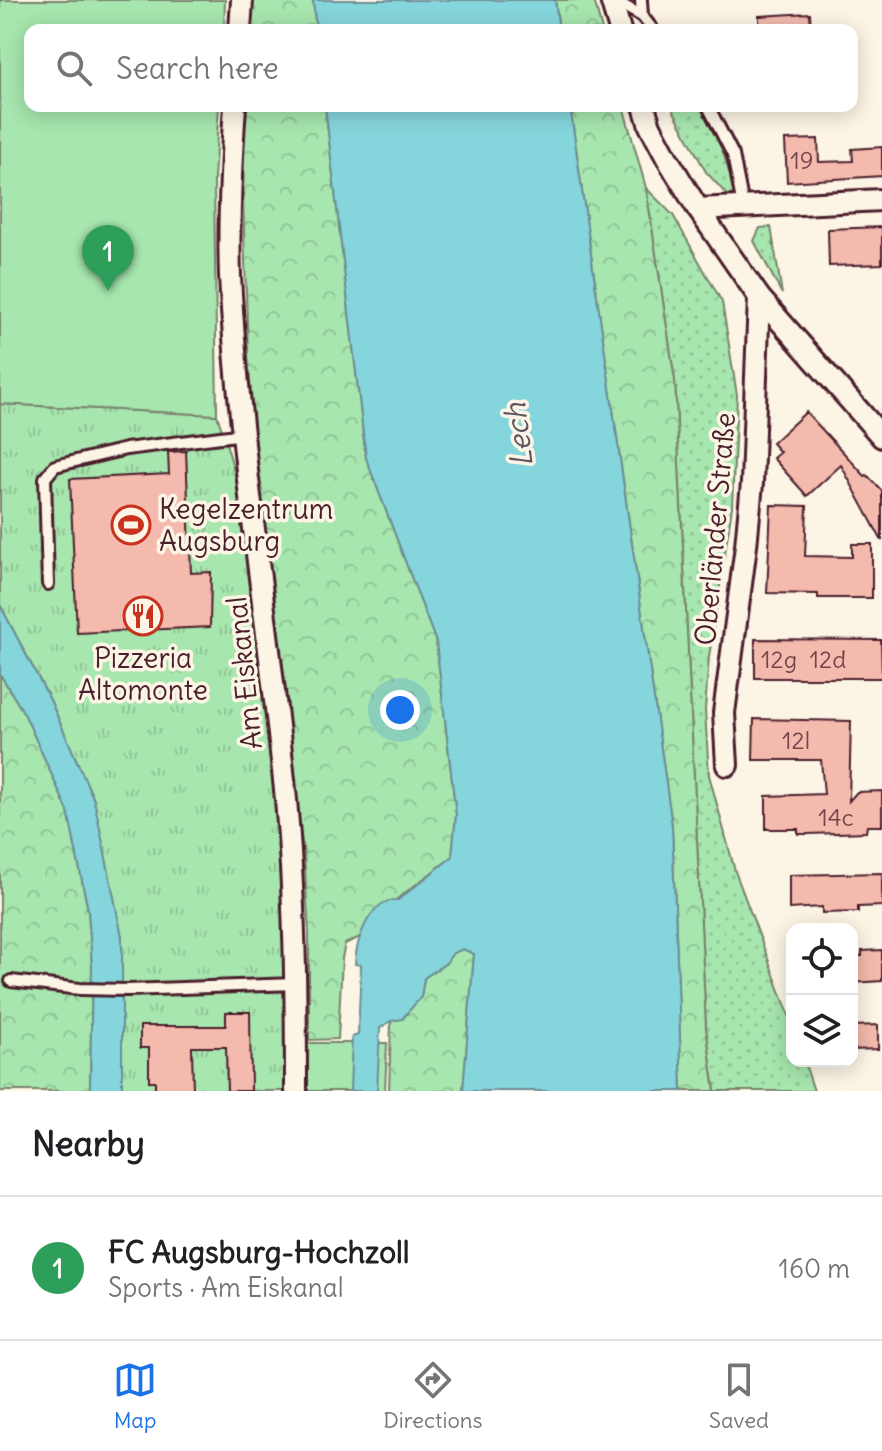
<!DOCTYPE html>
<html lang="en">
<head>
<meta charset="utf-8">
<style>
  :root { --surface:#fff; --page:#f2f2f2; --text:#202124; --muted:#757577; --line:#e0e0e0; --accent:#1a73e8 }
  body { margin:0; font-family:Delius,sans-serif; background:var(--page); color:var(--text) }
  .controls { position:absolute; right:24px; bottom:24px; display:grid; overflow:hidden; border-radius:16px; box-shadow:0 4px 20px #0003 }
  .controls button { width:72px; height:72px; display:grid; place-items:center; padding:0; border:0; border-bottom:2px solid var(--line); background:var(--surface); color:var(--text); font:40px sans-serif }
  .you { position:absolute; left:400px; top:710px; width:28px; height:28px; margin:-20px; border:6px solid #fff; border-radius:50%; background:#1a73e8; box-shadow:0 0 0 12px #1a73e833 }
  .badge { display:grid; place-items:center; width:52px; height:52px; border-radius:50%; background:var(--accent); color:#fff; font-size:26px; font-weight:700 }
  .pin { position:absolute; translate:-50% -66px; filter:drop-shadow(0 2px 4px #0008) }
  .pin::after { content:''; position:absolute; top:42px; width:28px; height:24px; background:inherit; clip-path:polygon(0 0,100% 0,50% 100%) }
  .list { margin:0; padding:0; list-style:none }
  h2 { display:flex; justify-content:space-between; align-items:center; height:104px; margin:0; padding:0 32px; font-size:34px }
  h2 small { font-size:26px; font-weight:400; color:var(--muted) }
  .list li { display:grid; grid-template-columns:52px 1fr auto; gap:24px; align-items:center; box-sizing:border-box; height:144px; padding:0 32px; border-top:2px solid var(--line) }
  .list b { display:block; font-size:30px; white-space:nowrap }
  .list p { margin:0; font-size:26px; white-space:nowrap; color:var(--muted) }
  .list em { font-size:26px; font-style:normal; color:var(--muted) }
  .icon { flex:none; width:44px; height:44px; fill:none; stroke:currentColor; stroke-width:2; stroke-linecap:round; stroke-linejoin:round }
  .map { position:relative; flex:none; width:882px; height:1091px; overflow:hidden }
  .search { position:absolute; background:var(--surface); box-shadow:0 4px 20px #0003; left:24px; right:24px; top:24px; height:88px; display:flex; align-items:center; gap:20px; box-sizing:border-box; padding:0 28px; border-radius:16px; color:var(--muted); font-size:30px }
  .sheet { height:248px; background:var(--surface) }
  nav { display:flex; justify-content:space-around; align-items:center; box-sizing:border-box; height:112px; border-top:2px solid var(--line); background:var(--surface); font-size:22px; color:var(--muted) }
  nav a { display:grid; justify-items:center; gap:4px }
  nav .on { color:var(--accent) }
  .map>svg:first-child { display:block }
  .grass { fill:url(#grass-dots); stroke:#78826c; stroke-width:2 }
  .forest { fill:url(#forest-crowns); stroke:#78826c; stroke-width:2 }
  .park { fill:url(#park-tufts); stroke:#78826c; stroke-width:2 }
  .pitch { fill:#a7e6ae; stroke:#78826c; stroke-width:2 }
  .water { fill:#85d6dc; stroke:#6d8d95; stroke-width:2 }
  .building { fill:#f4baad; stroke:#4a1f2b; stroke-width:2 }
  .lines { fill:none; stroke-linecap:round; stroke-linejoin:round }
  .lane-casing { stroke:#4a1f2b; stroke-width:16 }
  .street-casing { stroke:#4a1f2b; stroke-width:26 }
  .lane { stroke:#fcf5e5; stroke-width:10 }
  .street { stroke:#fcf5e5; stroke-width:20 }
  .labels { text-anchor:middle; dominant-baseline:central; stroke-width:7; stroke-linejoin:round; paint-order:stroke }
  .number-label { font-size:24px; fill:#74464c }
  .poi-label { font-size:28px; fill:#4a1f2b; stroke:#fcf5e5; text-anchor:start }
  .street-label { font-size:28px; fill:#4a1f2b; stroke:#fcf5e5 }
  .water-label { font-size:30px; font-style:italic; fill:#5c5660; stroke:#fcf5e5 }
</style>
</head>
<body>
<div class="map">
<svg width="882" height="1091" viewBox="0 0 882 1091">
  <defs>
    <pattern id="grass-dots" width="8" height="8" patternUnits="userSpaceOnUse" patternTransform="scale(2)"><rect width="8" height="8" fill="#a7e6ae"/><path d="M2 2h.1M6 6h.1" fill="none" stroke="#91c596" stroke-width="1.8" stroke-linecap="round"/></pattern>
    <pattern id="forest-crowns" width="20" height="18" patternUnits="userSpaceOnUse" patternTransform="scale(2)"><rect width="20" height="18" fill="#a7e6ae"/><path d="M2 6a3 3 0 1 1 6 0M12 15a3 3 0 1 1 6 0" fill="none" stroke="#91c596"/></pattern>
    <pattern id="park-tufts" width="24" height="20" patternUnits="userSpaceOnUse" patternTransform="scale(2)"><rect width="24" height="20" fill="#a7e6ae"/><path d="M3 7l-1-3M5 7V3M7 7l1-3M15 17l-1-3M17 17v-4M19 17l1-3" fill="none" stroke="#91c596"/></pattern>
  </defs>
  <rect width="100%" height="100%" fill="#fcf5e5"/>
  <filter id="ink" filterUnits="userSpaceOnUse"><feTurbulence type="fractalNoise" baseFrequency=".0125" numOctaves="2"/><feDisplacementMap in="SourceGraphic" scale="16" xChannelSelector="R" yChannelSelector="G"/><feConvolveMatrix kernelMatrix="1 2 1 2 8 2 1 2 1" color-interpolation-filters="sRGB"/></filter>
  <g filter="url(#ink)">
    <g class="grass">
      <polygon points="671,106 700,106 722,149 736,194 727,195 706,172"/>
      <polygon points="646,188 673,215 722,302 737,395 732,507 709,657 705,710 709,775 735,871 792,1023 792,1061 804,1061 814,1091 715,1091 706,1028 675,381"/>
      <polygon points="771,227 782,294 754,241 760,228"/>
    </g>
    <g class="forest">
      <polygon points="248,0 313,0 316,30 248,30"/>
      <polygon points="555,0 594,0 602,30 559,30"/>
      <polygon points="245,106 325,106 366,458 436,642 456,815 452,857 367,922 360,937 345,944 342,958 338,1039 309,1040 309,933 304,855 290,769 250,416 243,200"/>
      <polygon points="570,106 623,106 646,188 675,381 706,1028 715,1091 682,1091 672,826"/>
      <polygon points="0,674 25,715 68,811 88,910 92,965 90,1091 0,1091"/>
      <polygon points="463,949 474,954 463,1091 389,1091 391,1021 421,997 424,978 446,963 452,953"/>
    </g>
    <path class="park" d="M0,404L217,415C251,512 264,629 275,732C288,851 301,972 286,1091H122V937L94,800L51,702L0,605Z"/>
    <g class="pitch">
      <polygon points="0,0 225,0 224,30 30,30 30,106 219,106 214,179 217,415 0,404"/>
      <polygon points="292,1043 387,1043 385,1091 286,1091"/>
    </g>
    <g class="water">
      <polygon points="313,0 555,0 559,30 316,30"/>
      <path d="M325,106H570L672,826L682,1091H463L474,954L463,949L453,953L446,963L424,978L421,997L402,1019L391,1021L380,1028L377,1091H350L352,1037L358,1035L361,965L355,964C356,941 369,899 398,900L452,857L456,815L436,642L366,458Z"/>
      <polygon points="0,605 51,702 94,800 122,937 122,1091 90,1091 92,965 88,910 68,811 25,715 0,674"/>
    </g>
    <g class="building">
      <polygon points="810,13 811,30 759,30 759,16"/>
      <polygon points="818,139 819,162 853,161 852,149 882,147 882,176 787,182 785,140"/>
      <polygon points="882,227 882,264 829,266 828,229"/>
      <polygon points="806,412 865,476 867,475 882,491 882,541 841,465 807,496 773,458 780,452 772,443"/>
      <polygon points="186,451 191,573 211,572 210,627 77,633 70,479 169,474 168,452"/>
      <polygon points="771,505 807,506 805,556 852,557 852,544 872,544 872,598 818,598 818,594 767,593"/>
      <polygon points="755,639 881,640 882,678 755,678"/>
      <polygon points="754,719 851,721 849,801 857,792 882,791 882,826 867,826 866,832 808,834 798,834 798,829 766,829 766,796 824,794 821,760 753,760"/>
      <polygon points="882,873 882,906 858,907 858,912 822,913 822,907 789,909 789,875"/>
      <polygon points="882,950 882,981 852,983 852,956 862,956 862,951"/>
      <polygon points="226,1012 250,1012 251,1091 227,1091 226,1047 192,1047 193,1091 155,1091 155,1081 149,1081 149,1048 140,1048 140,1026 226,1026"/>
      <polygon points="878,1025 878,1049 852,1050 852,1026"/>
    </g>
    <g class="lines">
      <defs>
        <g id="lane">
          <polyline points="613,0 642,16 653,30"/>
          <polyline points="641,0 642,16"/>
          <polyline points="708,106 733,155 743,206"/>
          <polyline points="48,584 45,478 55,466 126,449 244,434"/>
          <polyline points="11,981 80,989 127,990 296,984"/>
        </g>
        <g id="street">
          <polyline points="611,0 620,30"/>
          <polyline points="240,30 242,0"/>
          <path d="M235,106C231,163 228,219 230,276C239,451 269,625 286,800C295,897 296,994 296,1091"/>
          <polyline points="644,106 650,126 667,158 698,209 759,297 882,437"/>
          <polyline points="698,209 882,200"/>
          <polyline points="727,765 724,713 746,546 752,483 759,297"/>
        </g>
      </defs>
      <use href="#lane" class="lane-casing"/>
      <use href="#street" class="street-casing"/>
      <use href="#lane" class="lane"/>
      <use href="#street" class="street"/>
    </g>
  </g>
  <defs>
    <symbol id="stadium-ring" viewBox="-11 -11 22 22"><circle r="9.5" fill="#fcf5e5" stroke="#c8321e" stroke-width="1.5"/><path d="M0-5a6.5 5 0 1 0 0 10a6.5 5 0 1 0 0-10ZM-3.5-1.8h7v3.6h-7Z" fill="#c8321e"/></symbol>
    <symbol id="restaurant-ring" viewBox="-11 -11 22 22"><circle r="9.5" fill="#fcf5e5" stroke="#c8321e" stroke-width="1.5"/><path d="M-5-6h1v4h1v-4h1v4h1v-4h1v5L-1.5 .5V6h-2V.5L-5-1ZM5-6V6H3V1.5H1.5Q1.5-4 5-6Z" fill="#c8321e"/></symbol>
  </defs>
  <g fill-rule="evenodd">
    <use href="#stadium-ring" x="109" y="503" width="44" height="44"/>
    <use href="#restaurant-ring" x="121" y="594" width="44" height="44"/>
  </g>
  <g class="labels">
    <g class="number-label">
      <text x="802" y="160">19</text>
      <text x="779" y="659">12g</text>
      <text x="828" y="659">12d</text>
      <text x="796" y="740">12l</text>
      <text x="836" y="817">14c</text>
    </g>
    <g class="poi-label">
      <text x="159" y="509">Kegelzentrum<tspan x="159" dy="32">Augsburg</tspan></text>
      <text x="143" y="658" text-anchor="middle">Pizzeria<tspan x="143" dy="32">Altomonte</tspan></text>
    </g>
    <g class="street-label">
      <text transform="translate(715 529) rotate(-85)">Oberländer Straße</text>
      <text transform="translate(244 673) rotate(-96)">Am Eiskanal</text>
    </g>
    <g class="water-label">
      <text transform="translate(518 435) rotate(-97)">Lech</text>
    </g>
  </g>
</svg>
<div class="controls">
<button><svg class="icon" aria-label="locate" viewBox="0 0 24 24"><circle cx="12" cy="12" r="6"/><path d="M12 2v4M12 18v4M2 12h4M18 12h4"/></svg></button>
<button><svg class="icon" aria-label="layers" viewBox="0 0 24 24"><path d="M12 4l9 5-9 5-9-5zM3 14l9 5 9-5"/></svg></button>
</div>
<div class="you"></div>
<div class="pin badge" style="left:108px;top:291px;background:#2e9e5b">1</div>
<div class="search"><svg class="icon" aria-label="search" viewBox="0 0 24 24"><circle cx="10" cy="10" r="6"/><path d="M15 15l6 6"/></svg>Search here</div>
</div>
<section class="sheet">
<h2>Nearby<small></small></h2>
<ul class="list">
<li><span class="badge" style="background:#2e9e5b">1</span><div><b>FC Augsburg-Hochzoll</b><p>Sports · Am Eiskanal</p></div><em>160 m</em></li>
</ul>
</section>
<nav>
<a class="on"><svg class="icon" aria-label="map" viewBox="0 0 24 24"><path d="M3 6l6-2 6 2 6-2v14l-6 2-6-2-6 2zM9 4v14M15 6v14"/></svg>Map</a>
<a><svg class="icon" aria-label="directions" viewBox="0 0 24 24"><path d="M12 3l9 9-9 9-9-9zM9 14v-3h6M13 9l2 2-2 2"/></svg>Directions</a>
<a><svg class="icon" aria-label="saved" viewBox="0 0 24 24"><path d="M7 4h10v16l-5-4-5 4z"/></svg>Saved</a>
</nav>
</body>
</html>
